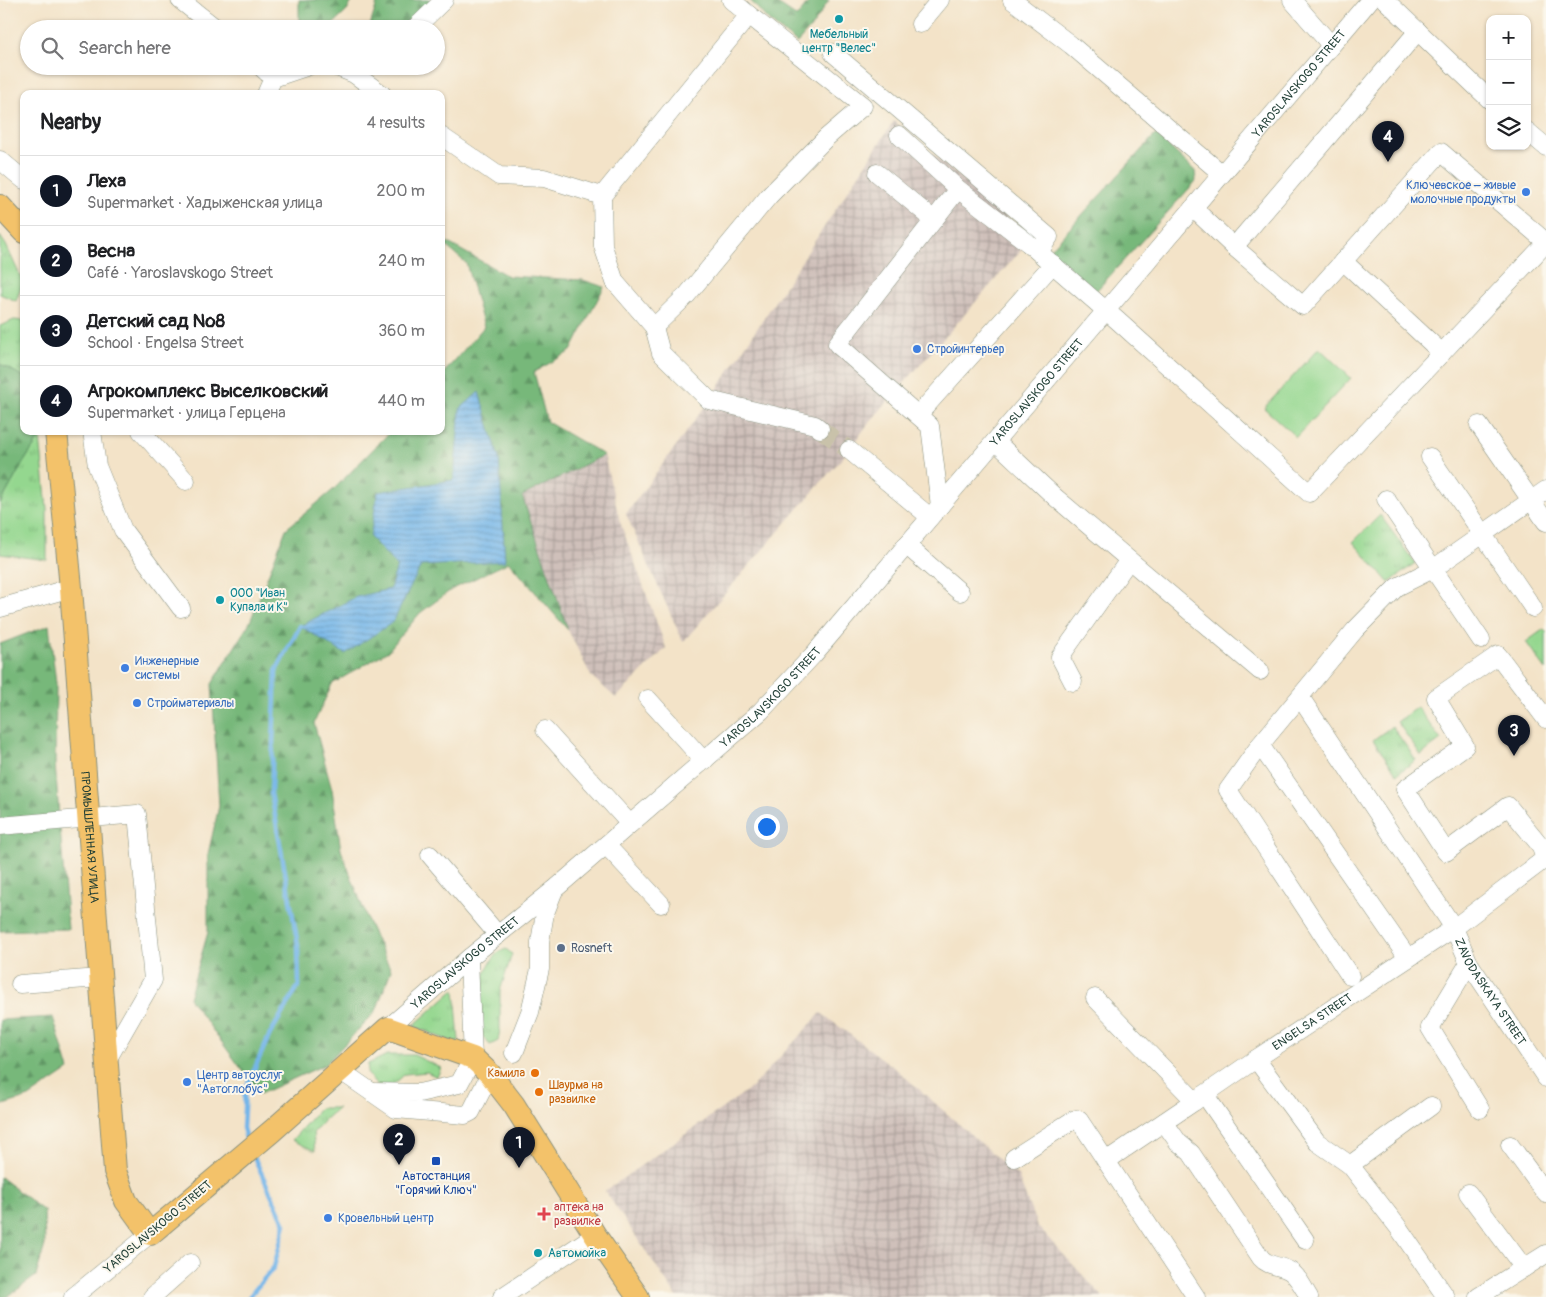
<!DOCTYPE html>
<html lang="en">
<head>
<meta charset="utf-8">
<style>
  :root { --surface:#fff; --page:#f6f6f6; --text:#202124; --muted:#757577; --line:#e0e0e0; --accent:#111827 }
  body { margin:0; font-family:Pangolin,sans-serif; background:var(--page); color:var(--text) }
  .controls { position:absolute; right:15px; top:15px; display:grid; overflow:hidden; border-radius:10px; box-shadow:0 1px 4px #0004 }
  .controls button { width:45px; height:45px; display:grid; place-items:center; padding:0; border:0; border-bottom:1px solid var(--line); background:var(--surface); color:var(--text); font:25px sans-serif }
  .you { position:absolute; left:766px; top:826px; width:18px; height:18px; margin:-12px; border:4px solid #fff; border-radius:50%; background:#1a73e8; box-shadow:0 0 0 8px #1a73e833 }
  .badge { display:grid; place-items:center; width:32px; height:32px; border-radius:50%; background:var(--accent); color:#fff; font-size:16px; font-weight:700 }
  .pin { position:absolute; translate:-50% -41px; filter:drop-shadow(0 1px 2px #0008) }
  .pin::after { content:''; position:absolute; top:26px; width:18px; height:15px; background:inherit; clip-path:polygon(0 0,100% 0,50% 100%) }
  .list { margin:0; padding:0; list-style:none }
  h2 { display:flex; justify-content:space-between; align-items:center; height:65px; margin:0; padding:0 20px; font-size:21px }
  h2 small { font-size:16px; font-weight:400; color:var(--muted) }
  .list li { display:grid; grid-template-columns:32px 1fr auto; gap:15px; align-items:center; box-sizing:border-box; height:70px; padding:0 20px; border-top:1px solid var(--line) }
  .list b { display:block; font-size:19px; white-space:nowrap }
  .list p { margin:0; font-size:16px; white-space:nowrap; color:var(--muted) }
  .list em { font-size:16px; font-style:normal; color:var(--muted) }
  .icon { flex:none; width:28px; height:28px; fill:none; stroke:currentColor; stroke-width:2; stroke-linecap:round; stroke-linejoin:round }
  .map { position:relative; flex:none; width:1546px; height:1297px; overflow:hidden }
  .search { position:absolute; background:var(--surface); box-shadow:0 1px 4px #0004; left:20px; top:20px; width:425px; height:55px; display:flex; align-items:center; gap:12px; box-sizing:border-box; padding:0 18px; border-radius:28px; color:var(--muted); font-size:19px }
  .panel { position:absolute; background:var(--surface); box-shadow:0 1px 4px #0004; left:20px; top:90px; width:425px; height:345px; border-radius:10px }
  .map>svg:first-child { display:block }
  .industrial { fill:url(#industrial-grid) }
  .grass { fill:url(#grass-tufts); stroke:#5a8a62 }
  .forest { fill:url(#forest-firs); stroke:#4b7a57 }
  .garden { fill:#94d78f; stroke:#5a8a62 }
  .water { fill:url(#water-rules); stroke:#4a7a8e }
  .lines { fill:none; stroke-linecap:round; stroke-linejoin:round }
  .stream { stroke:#74b6e9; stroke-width:4.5 }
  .minor-tunnel { stroke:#c9c2aa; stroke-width:18; stroke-dasharray:18 9; stroke-linecap:butt }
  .minor-casing { stroke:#89907e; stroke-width:19 }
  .major-casing { stroke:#89907e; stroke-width:24 }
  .minor { stroke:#fff; stroke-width:18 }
  .major { stroke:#f3c26a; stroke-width:22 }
  .culture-dot { fill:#0f9aa8; stroke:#fbf7ec; stroke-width:2 }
  .shop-dot { fill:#3f7fe0; stroke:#fbf7ec; stroke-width:2 }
  .service-dot { fill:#5c6f8a; stroke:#fbf7ec; stroke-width:2 }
  .food-dot { fill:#e8710a; stroke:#fbf7ec; stroke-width:2 }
  .transit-dot { fill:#1a4fb4; stroke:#fbf7ec; stroke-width:2 }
  .health-dot { fill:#e0444e; stroke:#fbf7ec; stroke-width:2 }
  .labels { text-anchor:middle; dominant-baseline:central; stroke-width:4; stroke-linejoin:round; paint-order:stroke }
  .culture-label { font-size:12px; fill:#0d838f; stroke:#fbf7ec; text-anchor:start }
  .street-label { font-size:12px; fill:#1f3d34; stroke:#fbf7ec }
  .shop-label { font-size:12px; fill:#366cbe; stroke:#fbf7ec; text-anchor:start }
  .service-label { font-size:12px; fill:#4e5e75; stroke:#fbf7ec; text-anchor:start }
  .food-label { font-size:12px; fill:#c56008; stroke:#fbf7ec; text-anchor:end }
  .transit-label { font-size:12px; fill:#164399; stroke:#fbf7ec }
  .health-label { font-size:12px; fill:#be3a42; stroke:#fbf7ec; text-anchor:start }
</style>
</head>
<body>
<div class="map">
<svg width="1546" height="1297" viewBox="0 0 1546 1297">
  <defs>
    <pattern id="industrial-grid" width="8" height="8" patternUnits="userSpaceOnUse" patternTransform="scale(1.25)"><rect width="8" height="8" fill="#cfc0ba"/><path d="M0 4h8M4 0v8" fill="none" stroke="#a79d98"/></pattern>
    <pattern id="grass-tufts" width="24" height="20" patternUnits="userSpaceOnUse" patternTransform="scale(1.25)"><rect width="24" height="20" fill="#94d78f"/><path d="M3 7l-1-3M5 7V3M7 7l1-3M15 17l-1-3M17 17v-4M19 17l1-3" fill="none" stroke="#7fb97c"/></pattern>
    <pattern id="forest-firs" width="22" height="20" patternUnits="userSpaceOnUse" patternTransform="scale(1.25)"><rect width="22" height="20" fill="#77b87a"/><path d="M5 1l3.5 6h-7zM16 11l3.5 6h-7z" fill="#619765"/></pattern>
    <pattern id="water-rules" width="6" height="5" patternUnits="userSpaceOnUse" patternTransform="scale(1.25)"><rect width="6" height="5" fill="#74b6e9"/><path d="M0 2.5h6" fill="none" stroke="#5f95be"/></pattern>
  </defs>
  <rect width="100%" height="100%" fill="#fbf7ec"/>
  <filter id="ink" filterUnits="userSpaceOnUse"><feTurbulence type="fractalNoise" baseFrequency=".02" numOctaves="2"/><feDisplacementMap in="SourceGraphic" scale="10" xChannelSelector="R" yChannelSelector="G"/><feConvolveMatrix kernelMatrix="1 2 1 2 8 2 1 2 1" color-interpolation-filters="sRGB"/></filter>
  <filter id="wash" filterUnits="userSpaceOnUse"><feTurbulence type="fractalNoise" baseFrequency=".0096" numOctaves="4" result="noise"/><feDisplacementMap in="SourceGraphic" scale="20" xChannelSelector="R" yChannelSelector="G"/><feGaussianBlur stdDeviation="1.12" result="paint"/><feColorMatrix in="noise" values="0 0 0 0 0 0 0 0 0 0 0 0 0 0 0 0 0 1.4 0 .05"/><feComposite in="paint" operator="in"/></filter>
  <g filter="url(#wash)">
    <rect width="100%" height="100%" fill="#f3e3c8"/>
    <g class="industrial">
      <polygon points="894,121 1032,238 868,424 849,450 683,642 626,514 714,394"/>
      <polygon points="604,455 620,522 666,648 616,698 591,676 568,630 522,496"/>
      <polygon points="821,1013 896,1069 1018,1176 1037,1226 1103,1297 677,1297 605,1191 751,1088"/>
    </g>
    <g class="grass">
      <polygon points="0,236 6,245 23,282 16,301 0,294"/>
      <polygon points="14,320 24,321 24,377 0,364 0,326"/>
      <polygon points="40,437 47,509 47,560 0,554 0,504 23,463"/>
      <polygon points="1380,515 1415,563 1389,583 1353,542"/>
      <polygon points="1544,629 1546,632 1546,670 1526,642"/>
      <polygon points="1417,707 1441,740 1421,755 1397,722"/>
      <polygon points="1392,726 1416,760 1397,774 1373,740"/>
      <polygon points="506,949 512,954 500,991 500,1029 498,1041 490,1045 482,1036 480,986 486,970 497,953"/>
      <polygon points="455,989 459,1041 455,1043 413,1026"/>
      <polygon points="387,1055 414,1055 441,1068 437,1077 427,1072 405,1074 393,1085 377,1085 367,1073 368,1064"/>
      <polygon points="320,1108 338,1108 324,1120 313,1133 315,1151 292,1140"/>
    </g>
    <g class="forest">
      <polygon points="299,0 353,0 346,12 328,29 299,29"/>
      <polygon points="378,0 432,0 399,29 369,29"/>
      <polygon points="750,0 772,0 797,17 810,0 829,0 813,25 797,43 768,20"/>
      <polygon points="1156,134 1195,171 1196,181 1096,291 1049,251"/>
      <polygon points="441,239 508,276 583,280 604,287 571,351 534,372 547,422 604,455 522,496 568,630 509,562 451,590 420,613 388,651 332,684 314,723 332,789 341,850 370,926 391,970 376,1011 326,1064 260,1094 189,998 208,932 208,854 219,806 212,684 250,622 286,529 333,490 391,431 441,431 441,376 484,327 466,263 441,242"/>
      <polygon points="0,364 24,377 24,431 39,431 40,437 23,463 0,504"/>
      <polygon points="49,625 56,683 55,764 68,929 0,931 0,644"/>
      <polygon points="53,1017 69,1070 29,1097 0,1106 0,1020"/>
      <polygon points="0,1177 44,1211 45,1245 36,1276 7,1297 0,1297"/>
    </g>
    <polygon class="garden" points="1319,348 1351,378 1296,437 1264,408"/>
    <polygon class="water" points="479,392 499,458 505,561 421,566 393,622 345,654 300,626 356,597 390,589 397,566 370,537 378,492 454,480 460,409"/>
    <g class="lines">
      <g class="stream">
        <polyline points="247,1142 243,1128 245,1090 270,1034 299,985 298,945 271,793 276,671 300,626"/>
        <polyline points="249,1297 274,1267 285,1224 253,1155"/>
      </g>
    </g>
  </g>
  <g filter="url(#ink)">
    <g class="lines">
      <polyline class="minor-tunnel" points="820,429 849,450"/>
      <defs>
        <g id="minor">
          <polyline points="180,0 217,29"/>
          <polyline points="731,0 749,15"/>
          <polyline points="1012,0 1071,45 1222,174"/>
          <polyline points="1292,0 1331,45"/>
          <polyline points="1385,0 1490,100"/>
          <polyline points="920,24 940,0"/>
          <polyline points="414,29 444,0"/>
          <polyline points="833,53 1049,237 1039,252"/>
          <polyline points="260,66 273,78"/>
          <polyline points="334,66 354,74 382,94"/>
          <polyline points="266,94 273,78 309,66"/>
          <polyline points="1527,131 1546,147"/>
          <polyline points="899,135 958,189 1028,243 1118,321 1309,493 1546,243"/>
          <polyline points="441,136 499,176 544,178 602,196 603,246 615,282 654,327 661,353 709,400 815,425 820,429"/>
          <polyline points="0,160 24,180"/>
          <polyline points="877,173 934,220"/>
          <polyline points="602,196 749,15 863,106 826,138 769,196 687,295 654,327"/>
          <polyline points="1193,208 1234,247 1418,31"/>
          <polyline points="1234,247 1303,306 1441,152 1546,242"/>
          <polyline points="1343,261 1442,353"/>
          <polyline points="918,415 1053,264"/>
          <polyline points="1479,425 1546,522"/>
          <polyline points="92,431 97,466 123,530 181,608"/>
          <polyline points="141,431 186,481"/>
          <polyline points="995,441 1055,497 1260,671"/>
          <polyline points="849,450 930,517"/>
          <polyline points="1430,457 1533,608"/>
          <polyline points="1386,499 1481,640"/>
          <polyline points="940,506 930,426 837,344 958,189"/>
          <polyline points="906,545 960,592"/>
          <polyline points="0,608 71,588"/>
          <polyline points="1073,682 1060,657 1129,560"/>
          <path id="s1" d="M1300,697L1454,928L1469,963L1546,1078"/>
          <polyline points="648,699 704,761"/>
          <polyline points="1546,719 1498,655 1436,698 1465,746 1405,789 1446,852 1508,806 1540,845 1546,861"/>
          <polyline points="545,730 630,824"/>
          <polyline points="1260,745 1408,958"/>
          <polyline points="0,826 137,814 153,980 107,1060"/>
          <polyline points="606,845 661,904"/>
          <polyline points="430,855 498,935"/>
          <polyline points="1469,963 1430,1028 1480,1109"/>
          <polyline points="1350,976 1228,790 1260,745 1355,630 1397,587 1433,569 1546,490"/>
          <polyline points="20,984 100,978"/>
          <path id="s2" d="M1095,998L1195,1101L1256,1059L1454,928L1546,858"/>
          <path id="s3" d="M388,1028L469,958L555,889L761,711L814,654L1370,0"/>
          <polyline points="514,1053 530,1012 540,969 540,942 545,913 554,890"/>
          <polyline points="1256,1059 1317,1142 1350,1165 1431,1106"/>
          <polyline points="341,1071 396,1109 465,1115 471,1112 490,1074"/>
          <polyline points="372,1092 419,1093 459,1084 473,1058 469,958"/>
          <polyline points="1205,1095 1305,1240"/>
          <path d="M1164,1122L1178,1142L1191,1153L1261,1258C1269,1267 1280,1265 1290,1271C1298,1276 1304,1289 1309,1297"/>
          <polyline points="1510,1145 1546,1194"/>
          <polyline points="1014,1158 1073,1120 1076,1119 1079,1120 1196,1297"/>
          <polyline points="1106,1161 1195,1101"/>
          <polyline points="1350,1165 1398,1227 1446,1297"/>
          <polyline points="1468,1193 1524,1268"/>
          <polyline points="73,1297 150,1234"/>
          <polyline points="152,1297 190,1263"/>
          <polyline points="502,1297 595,1235"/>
          <polyline points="1478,1297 1546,1254"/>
        </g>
        <g id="major">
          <polyline points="0,206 24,232"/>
          <path id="s4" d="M56,431L71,588L115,1171L126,1201L150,1234L272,1131L388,1028L473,1058L490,1074L514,1105L595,1235L638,1297"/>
        </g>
      </defs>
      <use href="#minor" class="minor-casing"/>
      <use href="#major" class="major-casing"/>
      <use href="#minor" class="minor"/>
      <use href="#major" class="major"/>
    </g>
  </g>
  <g class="culture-dot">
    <circle cx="839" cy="19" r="5"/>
    <circle cx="220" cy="600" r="5"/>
    <circle cx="538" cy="1253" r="5"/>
  </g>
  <g class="shop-dot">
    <circle cx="1526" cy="192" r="5"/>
    <circle cx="917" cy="349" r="5"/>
    <circle cx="125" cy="668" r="5"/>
    <circle cx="137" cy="703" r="5"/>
    <circle cx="187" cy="1082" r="5"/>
    <circle cx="328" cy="1218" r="5"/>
  </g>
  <circle class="service-dot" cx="561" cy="948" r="5"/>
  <g class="food-dot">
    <circle cx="535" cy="1073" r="5"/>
    <circle cx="539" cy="1092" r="5"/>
  </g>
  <rect class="transit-dot" x="431" y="1156" width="10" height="10" rx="2.5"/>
  <path class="health-dot" d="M541.5 1206.5h5v5h5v5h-5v5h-5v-5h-5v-5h5z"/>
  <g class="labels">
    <g class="culture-label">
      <text x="839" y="34" text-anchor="middle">Мебельный<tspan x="839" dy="14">центр "Велес"</tspan></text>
      <text x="230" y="593">ООО "Иван<tspan x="230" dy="14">Купала и К"</tspan></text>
      <text x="548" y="1253">Автомойка</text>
    </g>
    <g class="street-label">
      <text stroke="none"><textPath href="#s3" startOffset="1316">YAROSLAVSKOGO STREET</textPath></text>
      <text stroke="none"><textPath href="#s3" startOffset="911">YAROSLAVSKOGO STREET</textPath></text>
      <text stroke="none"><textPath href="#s3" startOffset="506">YAROSLAVSKOGO STREET</textPath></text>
      <text stroke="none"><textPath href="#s4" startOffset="408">ПРОМЫШЛЕННАЯ УЛИЦА</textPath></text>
      <text stroke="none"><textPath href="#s3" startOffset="101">YAROSLAVSKOGO STREET</textPath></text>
      <text stroke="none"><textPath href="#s1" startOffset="351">ZAVODASKAYA STREET</textPath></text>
      <text stroke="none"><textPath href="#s2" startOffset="285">ENGELSA STREET</textPath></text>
      <text transform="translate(158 1227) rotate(-40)">YAROSLAVSKOGO STREET</text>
    </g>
    <g class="shop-label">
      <text x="1516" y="185" text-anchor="end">Ключевское – живые<tspan x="1516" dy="14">молочные продукты</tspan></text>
      <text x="927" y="349">Стройинтерьер</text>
      <text x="135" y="661">Инженерные<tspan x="135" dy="14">системы</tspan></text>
      <text x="147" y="703">Стройматериалы</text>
      <text x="197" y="1075">Центр автоуслуг<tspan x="197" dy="14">"Автоглобус"</tspan></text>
      <text x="338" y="1218">Кровельный центр</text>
    </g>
    <g class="service-label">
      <text x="571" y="948">Rosneft</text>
    </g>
    <g class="food-label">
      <text x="525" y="1073">Камила</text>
      <text x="549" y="1085" text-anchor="start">Шаурма на<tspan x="549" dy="14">развилке</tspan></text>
    </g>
    <g class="transit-label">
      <text x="436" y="1176">Автостанция<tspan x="436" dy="14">"Горячий Ключ"</tspan></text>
    </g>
    <g class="health-label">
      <text x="554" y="1207">аптека на<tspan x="554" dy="14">развилке</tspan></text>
    </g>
  </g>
</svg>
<div class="controls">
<button>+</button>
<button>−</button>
<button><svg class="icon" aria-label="layers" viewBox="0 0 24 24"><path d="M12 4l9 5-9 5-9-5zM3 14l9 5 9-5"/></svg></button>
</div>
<div class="you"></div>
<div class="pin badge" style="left:519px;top:1168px">1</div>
<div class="pin badge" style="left:399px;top:1165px">2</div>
<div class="pin badge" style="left:1514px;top:756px">3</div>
<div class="pin badge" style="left:1388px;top:162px">4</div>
<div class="search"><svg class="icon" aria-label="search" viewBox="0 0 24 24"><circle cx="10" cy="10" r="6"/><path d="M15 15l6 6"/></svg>Search here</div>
<section class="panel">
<h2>Nearby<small>4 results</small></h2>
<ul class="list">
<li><span class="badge">1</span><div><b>Леха</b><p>Supermarket · Хадыженская улица</p></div><em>200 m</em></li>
<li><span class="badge">2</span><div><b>Весна</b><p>Café · Yaroslavskogo Street</p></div><em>240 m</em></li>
<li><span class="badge">3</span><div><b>Детский сад №8</b><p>School · Engelsa Street</p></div><em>360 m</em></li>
<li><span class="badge">4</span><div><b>Агрокомплекс Выселковский</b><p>Supermarket · улица Герцена</p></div><em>440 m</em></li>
</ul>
</section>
</div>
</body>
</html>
